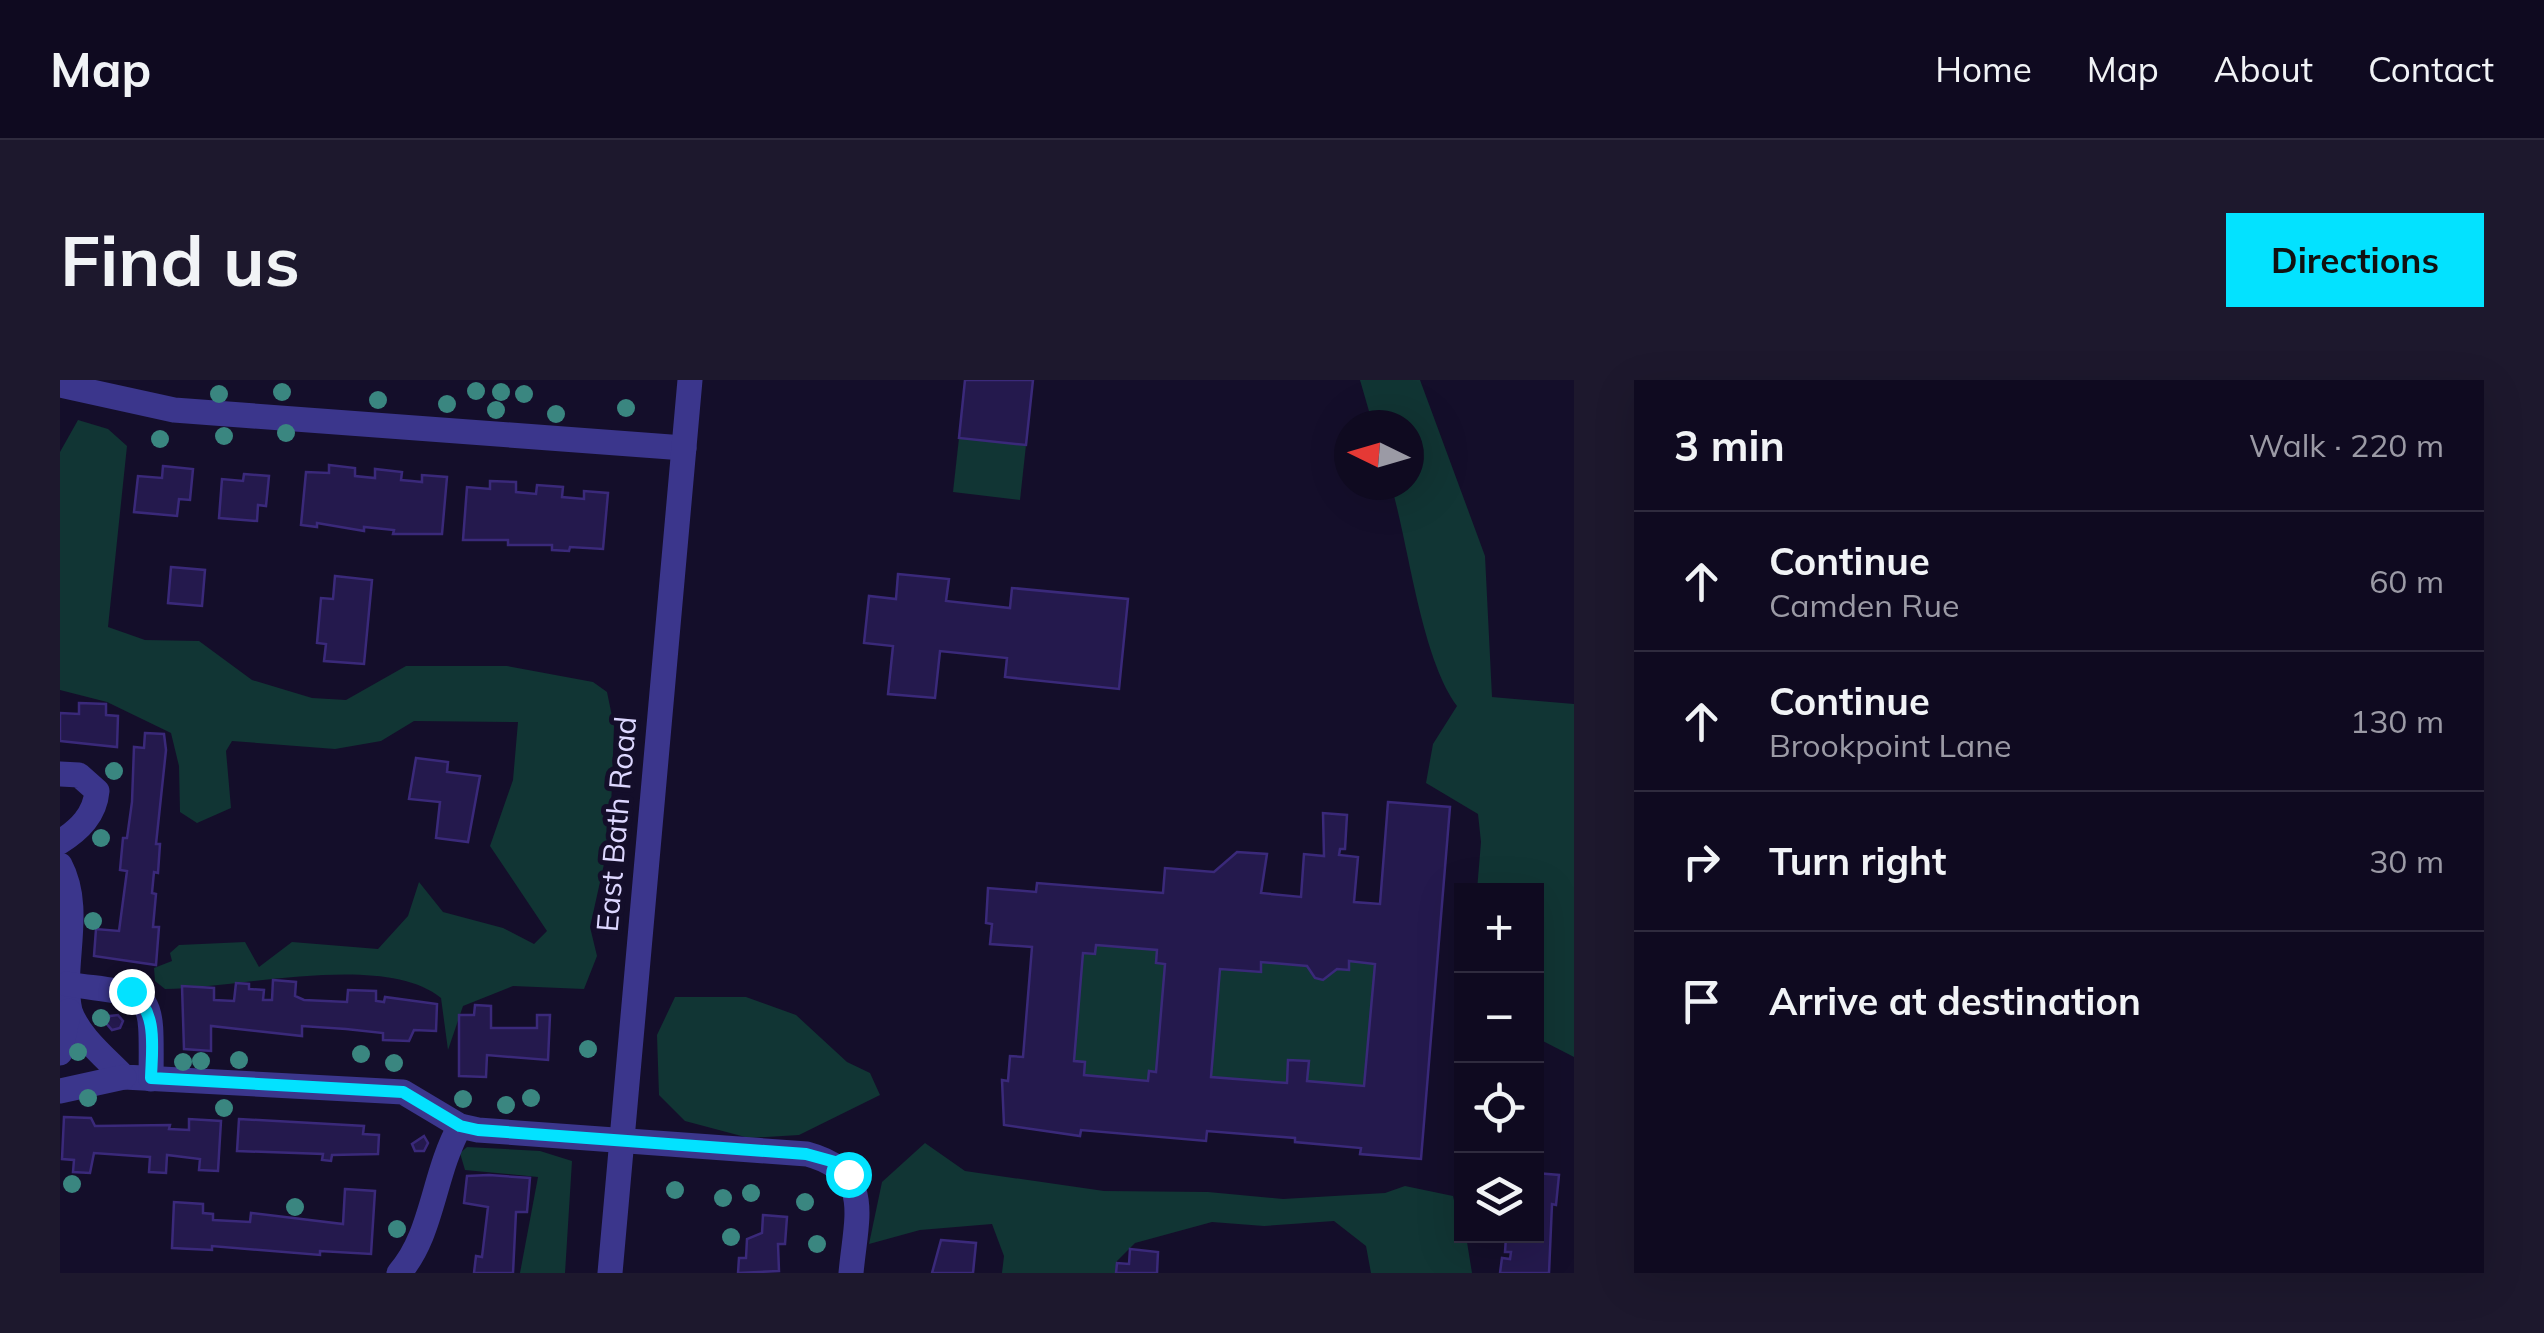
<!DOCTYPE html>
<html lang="en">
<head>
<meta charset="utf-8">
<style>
  :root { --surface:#0f0a20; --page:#1d182d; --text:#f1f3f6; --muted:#9b9aa5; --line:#2f2b3e; --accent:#03e2ff }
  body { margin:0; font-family:Mulish,sans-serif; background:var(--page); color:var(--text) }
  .controls { position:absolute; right:30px; bottom:30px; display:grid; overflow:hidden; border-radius:0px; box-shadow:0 10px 40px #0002 }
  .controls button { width:90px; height:90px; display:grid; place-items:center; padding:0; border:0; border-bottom:2px solid var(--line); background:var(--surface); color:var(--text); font:50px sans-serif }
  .compass { position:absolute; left:1274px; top:30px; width:90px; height:90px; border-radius:50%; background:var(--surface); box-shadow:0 10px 40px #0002; rotate:275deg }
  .stop { position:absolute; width:30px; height:30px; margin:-22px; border:8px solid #03e2ff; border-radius:50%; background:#fff }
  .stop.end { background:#03e2ff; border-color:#fff; box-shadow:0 2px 10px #0008 }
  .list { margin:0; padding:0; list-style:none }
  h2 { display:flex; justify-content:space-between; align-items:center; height:130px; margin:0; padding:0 40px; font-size:42px }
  h2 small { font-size:32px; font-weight:400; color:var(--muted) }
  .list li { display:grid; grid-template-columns:65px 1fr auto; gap:30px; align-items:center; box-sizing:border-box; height:140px; padding:0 40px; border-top:2px solid var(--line) }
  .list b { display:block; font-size:38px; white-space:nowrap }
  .list p { margin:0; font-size:32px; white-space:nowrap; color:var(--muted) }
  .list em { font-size:32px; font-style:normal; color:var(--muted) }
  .icon { flex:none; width:55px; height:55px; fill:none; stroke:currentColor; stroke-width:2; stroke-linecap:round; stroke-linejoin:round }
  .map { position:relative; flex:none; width:1514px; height:893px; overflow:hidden; border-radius:0px }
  header { display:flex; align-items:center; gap:60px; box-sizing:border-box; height:140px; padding:0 50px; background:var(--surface); border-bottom:2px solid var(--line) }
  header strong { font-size:48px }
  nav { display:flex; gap:55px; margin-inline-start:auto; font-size:35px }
  .intro { display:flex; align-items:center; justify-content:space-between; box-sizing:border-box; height:240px; padding:0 60px }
  h1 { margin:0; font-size:70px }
  .button { padding:25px 45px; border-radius:0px; background:var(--accent); color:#111; font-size:35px; font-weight:700 }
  main { display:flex; gap:60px; padding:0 60px }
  aside { flex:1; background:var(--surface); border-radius:0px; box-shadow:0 10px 40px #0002 }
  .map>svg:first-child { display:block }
  .green { fill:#113534 }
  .building { fill:#24194d; stroke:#3a297a; stroke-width:2.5; fill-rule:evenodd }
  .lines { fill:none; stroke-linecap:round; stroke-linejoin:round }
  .minor { stroke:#3b368c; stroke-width:25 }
  .tree { fill:#3a8680 }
  .route { stroke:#03e2ff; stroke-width:12 }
  .labels { text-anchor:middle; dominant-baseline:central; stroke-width:10; stroke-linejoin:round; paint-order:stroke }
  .street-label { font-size:30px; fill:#ddd7ff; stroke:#140e2a }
</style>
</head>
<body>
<header>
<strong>Map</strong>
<nav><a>Home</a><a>Map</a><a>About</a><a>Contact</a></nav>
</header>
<div class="intro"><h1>Find us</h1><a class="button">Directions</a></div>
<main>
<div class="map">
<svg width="1514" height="893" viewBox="0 0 1514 893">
  <rect width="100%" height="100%" fill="#140e2a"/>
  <g class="green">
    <path d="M1300,0H1360L1425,176L1432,317L1514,324V677L1477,658L1476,511L1417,510L1421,462L1418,434L1366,403L1373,364L1397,326C1361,277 1349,166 1331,105H1349V45H1313Z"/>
    <path d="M18,40L48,49L67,66L48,247L85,260L139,261L192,300L252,318L286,320L346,286H447L533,302L547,312L554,346L550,457L530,547L537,576L524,609L453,606L403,626L388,670L381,618C324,571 176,609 105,609L95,601L94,588L112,581L110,573L119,565L185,562L199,587L232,562L318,569L348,536L359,502L383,532L443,548L474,564L487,551L430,466L453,400L458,342L354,341L321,361L275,369L172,361L166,371L171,428L137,443L120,432L119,386L111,353L47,322L0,310V72Z"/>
    <polygon points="899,58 966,65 960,120 893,112"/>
    <polygon points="1036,565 1097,570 1105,584 1096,692 1089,691 1088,701 1024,695 1014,681 1023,573"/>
    <polygon points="1289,581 1315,584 1304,706 1247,701 1249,681 1229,680 1227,703 1151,697 1160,589 1200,592 1201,582 1247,586 1255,598 1263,600 1277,589 1289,589"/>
    <polygon points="615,617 686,617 736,635 787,682 810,693 820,715 739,755 689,758 625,741 599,715 597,655"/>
    <polygon points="865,763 905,791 1044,811 1148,812 1223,819 1325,813 1345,806 1393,816 1402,856 1406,856 1412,893 1311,893 1306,866 1274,841 1204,846 1152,842 1075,863 1057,881 1055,893 942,893 944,876 932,844 860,850 809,864 822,802"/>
    <polygon points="407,767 480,771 512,781 505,893 460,893 478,797 405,790 400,773"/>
  </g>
  <g class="building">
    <polygon points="905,0 973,0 966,65 899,58"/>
    <polygon points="269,85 295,88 295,96 315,98 315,89 342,92 341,100 352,101 362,102 362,95 387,97 382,154 333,154 334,150 304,147 304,151 257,143 257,147 241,145 246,92 269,93"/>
    <polygon points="103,86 133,89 130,120 119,119 117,136 74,132 78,96 102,98"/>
    <polygon points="184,94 209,96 206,126 198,125 197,141 159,138 162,99 183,101"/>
    <polygon points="430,101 456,102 456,112 476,114 477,105 503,107 502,117 524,119 524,111 548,113 543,169 510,167 509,171 492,170 492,165 448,165 448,160 403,160 407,107 430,109"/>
    <polygon points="111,187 145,190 142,226 108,223"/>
    <polygon points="838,194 889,199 886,221 950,228 952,208 1068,219 1059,309 945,297 947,278 880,271 875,318 828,314 833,266 804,263 809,216 836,219"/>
    <polygon points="275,196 312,200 304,284 264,281 266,264 257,263 261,218 273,219"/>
    <polygon points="19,323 46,324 46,335 58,336 57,367 0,361 0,333 19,334"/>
    <polygon points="85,353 104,354 106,370 96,464 100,464 98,493 94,492 92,513 96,514 93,547 99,547 96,585 34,576 36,549 59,551 67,491 60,490 63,458 67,458 72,422 74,367 84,368"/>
    <polygon points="356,378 388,382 387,392 420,396 408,462 376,458 380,422 349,419"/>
    <path d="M1328,422L1390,427L1361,779L1300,774L1301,768L1235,762V758L1147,751L1146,761L1021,750L1020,756L944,745L942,700L948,701L950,676L963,677L972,567L930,564L932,544L926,543L928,508L976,512L977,503L1103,513L1105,488L1154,492L1177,472L1207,474L1201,513L1241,517L1244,474L1264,476L1263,433L1287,435L1285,469H1280L1279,475L1298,477L1294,522L1320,524ZM1036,565L1097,570L1096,583L1105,584L1096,692L1089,691L1088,701L1024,695L1025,682L1014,681L1023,573L1035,574ZM1289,581L1315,584L1304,706L1247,701L1249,681L1228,680L1227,703L1151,697L1160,589L1201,592V582L1247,586L1255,598L1263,600L1277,589L1289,590Z"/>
    <polygon points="213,600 236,602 235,616 244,620 287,622 288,610 316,611 316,621 324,622 325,617 377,624 376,651 354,650 349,661 323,660 323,653 286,649 242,646 242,656 151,646 151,671 124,669 122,606 154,608 154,620 174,621 176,603 189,604 189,609 204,610 203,620 212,620"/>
    <polygon points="415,625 431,626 431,648 477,648 477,635 490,635 488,680 427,675 426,697 399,696 399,635 414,635"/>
    <polygon points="58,635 63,641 60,648 52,650 46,643 50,636"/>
    <polygon points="4,737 31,738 35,746 110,745 109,749 129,750 129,739 161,741 158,791 139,790 140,779 107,775 106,793 89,792 90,777 34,773 30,793 13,792 14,780 2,779"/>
    <polygon points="179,739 304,746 303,754 319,755 318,774 272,775 271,781 262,780 263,774 177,771"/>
    <polygon points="364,756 368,763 364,771 355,771 352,764"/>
    <polygon points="1476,793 1499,795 1496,825 1492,824 1489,893 1440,893 1442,878 1450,879 1451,872 1445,872 1446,857 1439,856 1476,856"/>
    <polygon points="429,795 470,798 467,832 456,832 453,893 414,893 416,876 422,877 428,827 404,823 407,796"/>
    <polygon points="285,809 315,811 311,874 260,871 260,875 152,866 152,870 112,868 114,822 143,824 143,833 153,834 153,840 190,842 191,833 283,844"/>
    <polygon points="703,835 727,837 725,864 718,864 719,891 678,893 679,878 686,878 687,859 702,853"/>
    <polygon points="881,860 916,863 913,893 872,893"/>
    <polygon points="1070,869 1098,872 1097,893 1056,893 1057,883 1069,884"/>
  </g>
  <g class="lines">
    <g class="minor">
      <polyline points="0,5 114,30 624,68"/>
      <path d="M0,394L19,395L37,411C35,435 19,450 0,462"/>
      <path d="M0,485C24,530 0,585 10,631C19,657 46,678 64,697L343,712L400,746L418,750L747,774C814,792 796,837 791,893"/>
      <path d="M7,604C94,617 92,604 91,699"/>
      <polyline points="0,673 9,631"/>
      <polyline points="0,711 64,697"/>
      <path d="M339,893C373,855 373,794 400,746"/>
      <polyline points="550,893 630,0"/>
    </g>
  </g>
  <g class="tree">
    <circle cx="416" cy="11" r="9"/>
    <circle cx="222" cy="12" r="9"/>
    <circle cx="441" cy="12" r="9"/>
    <circle cx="159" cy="14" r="9"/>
    <circle cx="464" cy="14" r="9"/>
    <circle cx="318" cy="20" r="9"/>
    <circle cx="387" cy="24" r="9"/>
    <circle cx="566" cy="28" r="9"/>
    <circle cx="436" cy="30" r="9"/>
    <circle cx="496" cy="34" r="9"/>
    <circle cx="226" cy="53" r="9"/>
    <circle cx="164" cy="56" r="9"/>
    <circle cx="100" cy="59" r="9"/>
    <circle cx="54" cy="391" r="9"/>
    <circle cx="41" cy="458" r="9"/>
    <circle cx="33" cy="541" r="9"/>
    <circle cx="41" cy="638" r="9"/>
    <circle cx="528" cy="669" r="9"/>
    <circle cx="18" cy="672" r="9"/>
    <circle cx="301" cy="674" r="9"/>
    <circle cx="179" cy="680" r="9"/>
    <circle cx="141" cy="681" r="9"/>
    <circle cx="123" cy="682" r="9"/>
    <circle cx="334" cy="683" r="9"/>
    <circle cx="28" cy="718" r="9"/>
    <circle cx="471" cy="718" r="9"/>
    <circle cx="403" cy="719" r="9"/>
    <circle cx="446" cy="725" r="9"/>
    <circle cx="164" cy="728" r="9"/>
    <circle cx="12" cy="804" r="9"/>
    <circle cx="615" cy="810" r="9"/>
    <circle cx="691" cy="813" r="9"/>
    <circle cx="663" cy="818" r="9"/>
    <circle cx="745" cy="822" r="9"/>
    <circle cx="235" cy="827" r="9"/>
    <circle cx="337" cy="849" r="9"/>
    <circle cx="671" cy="857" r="9"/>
    <circle cx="757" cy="864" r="9"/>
  </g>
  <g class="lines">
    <path class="route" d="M71,611C98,633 92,666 91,698L343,712L400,746L418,750L746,774L775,782L788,794"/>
  </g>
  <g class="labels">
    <g class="street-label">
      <text transform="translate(556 444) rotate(-85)">East Bath Road</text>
    </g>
  </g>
</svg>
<div class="controls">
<button>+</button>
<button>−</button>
<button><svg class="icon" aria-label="locate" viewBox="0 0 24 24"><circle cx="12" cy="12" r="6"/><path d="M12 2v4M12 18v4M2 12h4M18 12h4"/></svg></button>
<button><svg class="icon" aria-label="layers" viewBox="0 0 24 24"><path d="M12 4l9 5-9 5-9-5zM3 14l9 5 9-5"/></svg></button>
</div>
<svg class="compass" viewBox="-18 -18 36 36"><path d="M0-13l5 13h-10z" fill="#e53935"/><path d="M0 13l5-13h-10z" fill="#9b9aa5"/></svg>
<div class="stop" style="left:788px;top:794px"></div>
<div class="stop end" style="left:71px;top:611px"></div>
</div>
<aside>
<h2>3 min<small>Walk · 220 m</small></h2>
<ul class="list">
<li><svg class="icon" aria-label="ahead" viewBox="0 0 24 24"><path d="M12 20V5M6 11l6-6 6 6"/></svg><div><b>Continue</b><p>Camden Rue</p></div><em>60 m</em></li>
<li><svg class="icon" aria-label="ahead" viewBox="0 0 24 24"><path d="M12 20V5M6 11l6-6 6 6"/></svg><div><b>Continue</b><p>Brookpoint Lane</p></div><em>130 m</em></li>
<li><svg class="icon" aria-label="right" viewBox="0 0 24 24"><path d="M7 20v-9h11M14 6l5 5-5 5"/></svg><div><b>Turn right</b></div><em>30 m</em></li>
<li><svg class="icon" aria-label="arrive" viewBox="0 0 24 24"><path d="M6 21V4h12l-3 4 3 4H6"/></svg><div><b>Arrive at destination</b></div></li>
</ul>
</aside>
</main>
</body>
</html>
